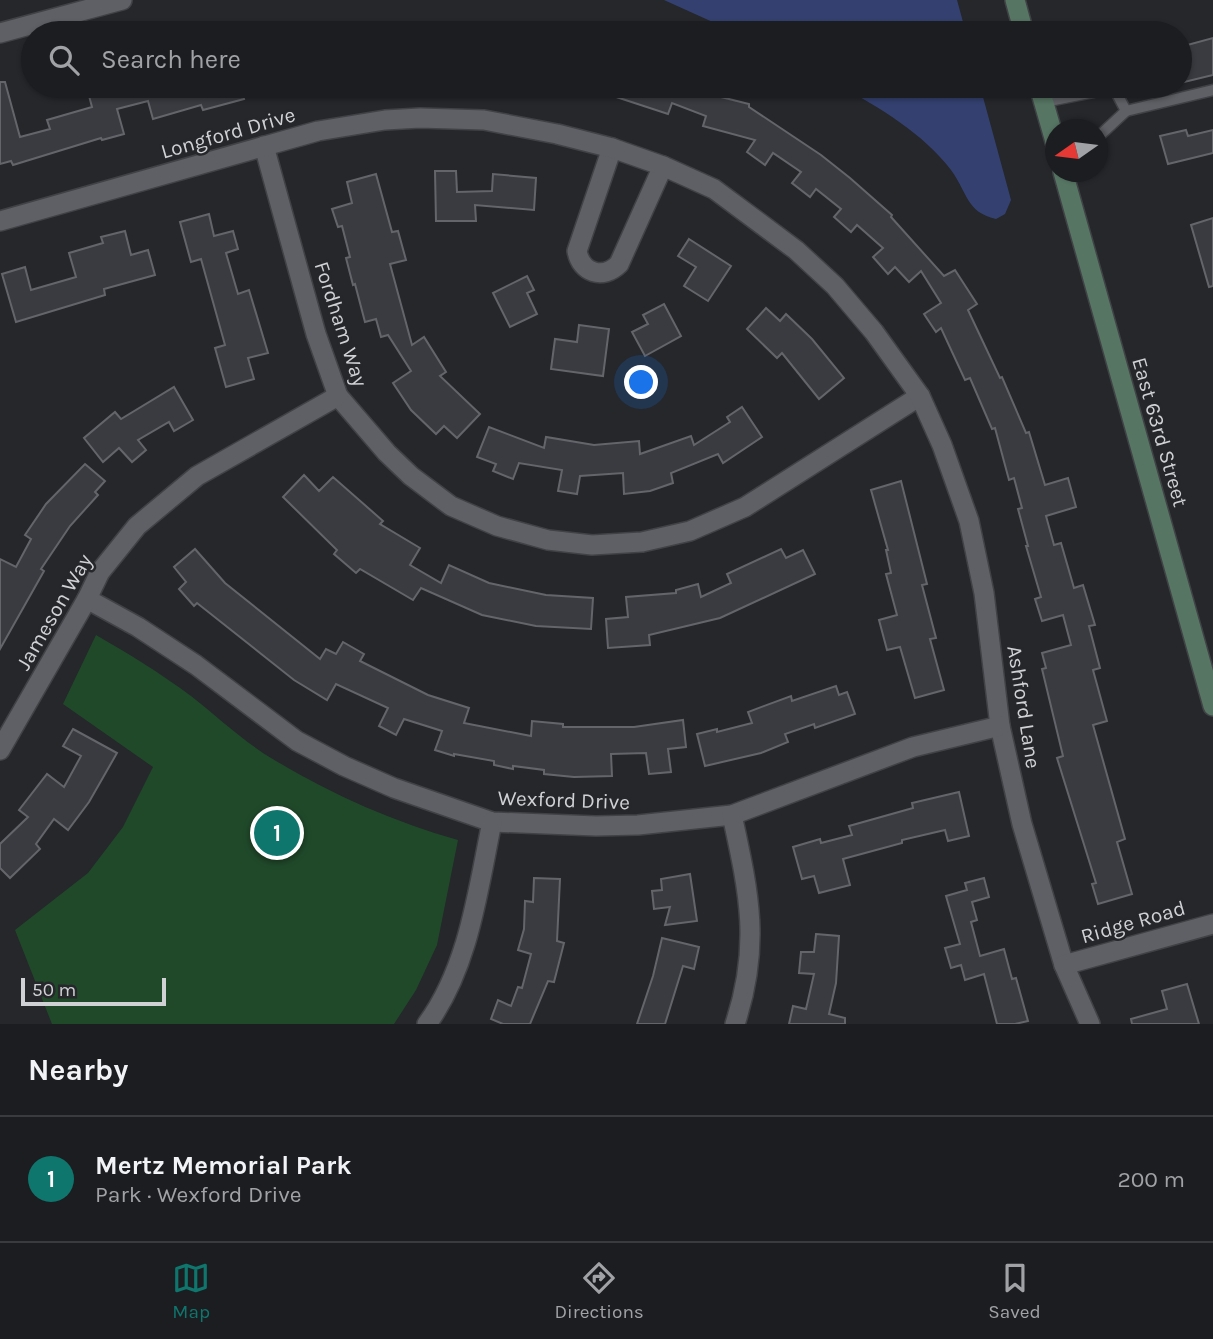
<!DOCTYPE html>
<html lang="en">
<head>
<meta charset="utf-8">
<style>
  :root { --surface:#1c1d20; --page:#252629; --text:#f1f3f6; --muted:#a0a2a5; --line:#3a3b3e; --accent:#0f766e }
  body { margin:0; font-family:Karla,sans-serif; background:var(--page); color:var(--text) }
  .compass { position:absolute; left:1045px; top:119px; width:63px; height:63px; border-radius:50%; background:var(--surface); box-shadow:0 2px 5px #0004; rotate:256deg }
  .scale { position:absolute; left:21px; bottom:18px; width:145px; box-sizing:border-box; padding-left:7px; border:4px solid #d0d1d4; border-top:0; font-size:19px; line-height:24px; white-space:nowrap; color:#d0d1d4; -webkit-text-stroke:5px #25272b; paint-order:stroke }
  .you { position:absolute; left:642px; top:383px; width:24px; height:24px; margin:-18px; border:5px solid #fff; border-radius:50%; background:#1a73e8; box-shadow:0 0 0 10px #1a73e833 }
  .badge { display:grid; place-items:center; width:46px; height:46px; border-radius:50%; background:var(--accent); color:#fff; font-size:23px; font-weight:700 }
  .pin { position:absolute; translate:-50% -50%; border:4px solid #fff; box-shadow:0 2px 7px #0006 }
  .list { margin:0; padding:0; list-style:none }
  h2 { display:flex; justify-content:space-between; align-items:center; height:91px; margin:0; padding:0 28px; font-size:30px }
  h2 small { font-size:23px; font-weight:400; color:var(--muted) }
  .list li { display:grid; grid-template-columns:46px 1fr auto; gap:21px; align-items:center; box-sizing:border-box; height:126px; padding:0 28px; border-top:2px solid var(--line) }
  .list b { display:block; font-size:26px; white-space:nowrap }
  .list p { margin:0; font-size:23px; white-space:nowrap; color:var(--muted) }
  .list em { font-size:23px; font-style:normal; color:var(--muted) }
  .icon { flex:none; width:38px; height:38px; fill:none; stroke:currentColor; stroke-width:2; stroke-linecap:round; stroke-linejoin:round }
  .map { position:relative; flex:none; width:1213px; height:1024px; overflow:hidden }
  .search { position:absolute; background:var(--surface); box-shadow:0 2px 5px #0004; left:21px; right:21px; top:21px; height:77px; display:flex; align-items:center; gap:18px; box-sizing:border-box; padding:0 24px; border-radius:38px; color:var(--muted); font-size:26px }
  .sheet { height:217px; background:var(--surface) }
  nav { display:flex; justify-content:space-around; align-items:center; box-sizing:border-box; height:98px; border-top:2px solid var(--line); background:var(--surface); font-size:19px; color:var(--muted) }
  nav a { display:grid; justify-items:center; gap:4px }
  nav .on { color:var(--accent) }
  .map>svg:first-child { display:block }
  .green { fill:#20492a }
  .water { fill:#344170 }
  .building { fill:#393b40; stroke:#64656b; stroke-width:2 }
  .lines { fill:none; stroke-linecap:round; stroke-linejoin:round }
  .service-casing { stroke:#404246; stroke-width:13 }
  .minor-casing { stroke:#404246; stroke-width:22 }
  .secondary-casing { stroke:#404246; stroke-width:22 }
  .service { stroke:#5e6065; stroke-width:10 }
  .minor { stroke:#5e6065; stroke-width:19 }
  .secondary { stroke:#567563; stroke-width:19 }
  .labels { text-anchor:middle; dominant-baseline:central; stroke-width:5; stroke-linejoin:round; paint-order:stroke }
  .street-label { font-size:21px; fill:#d0d1d4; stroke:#25272b }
</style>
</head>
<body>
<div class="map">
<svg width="1213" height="1024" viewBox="0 0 1213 1024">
  <rect width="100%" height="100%" fill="#25272b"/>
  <path class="green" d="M96,635C129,654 160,673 191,696C219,718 245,743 276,761C333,795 394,822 458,840L437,945L416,990L394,1024H52L15,930L88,873L123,827L153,767L63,704Z"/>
  <g class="water">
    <polygon points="664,0 957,0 966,33 737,33"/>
    <path d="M840,86H980L1011,200L1005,214L996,219C966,212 968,193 951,170C924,134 879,107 840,86Z"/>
  </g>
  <g class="building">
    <polygon points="1213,38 1213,75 1180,83 1180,47"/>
    <polygon points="0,82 5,82 20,137 50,129 47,120 92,107 88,92 109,86 240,86 244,99 203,110 201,105 153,119 148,101 117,109 124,134 102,140 101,138 13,165 11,161 0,164"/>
    <polygon points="596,86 699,86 697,91 749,104 749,107 821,155 850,178 892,215 891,217 944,276 955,270 977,304 968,310 1000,378 1002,377 1026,433 1029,432 1045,485 1068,478 1076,507 1046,516 1054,545 1061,543 1074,588 1083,585 1095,625 1089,626 1100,668 1093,670 1107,721 1093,725 1125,839 1117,842 1132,894 1098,904 1092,884 1096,883 1057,758 1063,756 1042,669 1046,668 1042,653 1071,645 1063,615 1042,621 1035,599 1041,597 1026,546 1028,546 1018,509 1022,508 1014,478 1009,480 995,428 992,429 970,378 965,380 941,328 936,332 924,314 941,303 921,271 909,282 895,267 888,274 873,257 883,248 857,225 851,232 834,217 841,209 816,189 810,197 792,183 801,172 773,153 765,165 747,152 755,140 703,126 706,116 672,103 668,114 595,90"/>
    <polygon points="1186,130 1188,136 1213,130 1213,153 1168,164 1160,136"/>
    <polygon points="435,171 456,171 457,192 492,191 493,174 536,178 534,210 475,205 476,221 436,221"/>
    <polygon points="376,174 392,232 398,231 406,260 390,264 412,345 424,337 446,372 440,376 480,414 457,438 444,426 436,434 411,410 393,383 411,371 388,335 381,337 376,319 365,322 355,284 353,285 346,258 350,257 342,226 338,227 332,209 352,203 347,182"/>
    <polygon points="209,214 214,236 233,231 238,249 226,253 238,294 249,290 268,353 248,358 254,379 226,387 215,348 225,345 201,259 191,262 180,222"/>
    <polygon points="1213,218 1213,286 1209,287 1191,225"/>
    <polygon points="125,231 131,255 148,250 155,275 104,289 105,295 16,322 2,274 25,267 31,290 76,277 69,253 103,243 101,237"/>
    <polygon points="689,239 731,266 708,301 684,286 696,267 678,256"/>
    <polygon points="527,276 534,290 527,293 537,314 510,327 493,293"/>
    <polygon points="664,304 681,336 645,356 632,332 648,324 643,315"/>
    <polygon points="766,308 780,321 786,314 812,339 844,378 819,399 782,353 777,358 747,329"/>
    <polygon points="579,325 609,329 603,376 551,369 555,339 577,342"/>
    <polygon points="174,387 193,420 174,431 169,422 138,440 146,450 132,462 119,448 103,462 84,438 115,412 121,419"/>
    <polygon points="742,407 762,437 723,463 718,454 671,473 673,483 650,491 624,494 623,473 580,476 577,494 558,491 562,470 519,463 513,479 493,471 496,464 477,457 489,427 544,448 546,437 594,445 639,441 640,454 691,436 694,445 730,422 727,417"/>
    <polygon points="85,464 105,481 95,492 98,495 70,526 41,569 44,571 0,649 0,559 16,567 31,539 25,535 46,504"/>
    <polygon points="304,475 319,491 333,477 383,521 380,524 420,548 410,565 441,583 449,565 489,583 546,595 593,598 591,629 536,626 482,615 421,588 413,600 360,569 356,573 334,554 337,550 283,497"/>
    <polygon points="901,481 927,584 922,585 936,638 930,639 944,690 915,698 900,647 887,650 879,620 897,615 886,574 891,573 886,550 888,550 871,490"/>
    <polygon points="195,549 225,583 320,659 326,649 336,654 343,642 364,654 360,661 428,695 469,708 464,723 531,736 532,721 563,724 563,727 634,727 683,720 686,747 668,749 671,772 649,774 646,753 611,754 612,776 574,777 544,774 544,770 513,766 513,769 494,765 494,761 454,754 454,756 435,750 442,731 404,719 396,735 379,726 388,708 336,684 327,700 294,680 197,603 194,606 179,589 186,582 174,567"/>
    <polygon points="781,549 786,558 803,550 815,574 720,618 649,635 650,645 608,648 606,619 628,617 626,597 676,593 676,590 698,584 701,597 731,583 727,574"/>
    <polygon points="836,686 839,695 847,692 855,714 815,728 814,724 785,734 788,742 761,753 705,766 697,734 717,729 717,732 752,723 748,712 791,696 792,701"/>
    <polygon points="73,729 117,753 89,802 68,830 54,819 36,844 40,849 10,878 0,868 0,844 28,817 19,810 47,774 64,787 81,756 63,746"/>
    <polygon points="959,792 969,836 948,841 945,830 902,840 902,843 843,859 850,885 819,893 814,876 802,879 793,847 820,839 821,843 852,835 849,826 913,808 912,803"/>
    <polygon points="690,874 697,921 665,925 670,907 654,909 652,891 662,890 661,879"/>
    <polygon points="534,878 560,879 557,941 564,943 554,982 548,981 530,1024 503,1024 491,1019 498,1000 511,1006 518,987 522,988 531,954 518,950 524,929 525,901 533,902"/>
    <polygon points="984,878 989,897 972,902 977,920 971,922 980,956 1004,949 1012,979 1016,978 1028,1021 1015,1024 997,1024 984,974 965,980 961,965 951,968 945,948 960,944 946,896 967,890 965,883"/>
    <polygon points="816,934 839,936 836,983 829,1014 845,1018 845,1024 789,1024 793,1006 806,1009 814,974 799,973 801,952 814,952"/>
    <polygon points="662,938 699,947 694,969 683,966 665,1024 637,1024 653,976"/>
    <polygon points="1187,984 1199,1024 1132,1024 1131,1019 1167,1009 1162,991"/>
  </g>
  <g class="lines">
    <defs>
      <g id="service">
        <polyline points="1044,102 1114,88 1126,111"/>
        <polyline points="1098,137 1126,111 1213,90"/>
      </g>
      <g id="minor">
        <polyline points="0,33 122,0"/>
        <polyline points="264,146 316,334 338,396 387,453 411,476 451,506 497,526 548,540 592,545 642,542 690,531 745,507 920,396"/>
        <path d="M612,148L577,251C581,273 603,280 619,264L663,166"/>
        <polyline points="0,221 318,131 385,120 420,118 484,120 557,134 612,148 663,166 714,189 796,250 835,286 874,332 920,396 942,445 969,521 984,593 1000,726 1022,824 1064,965 1090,1024"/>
        <polyline points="87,599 138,627 196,665 297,741 344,766 394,788 492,822 596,826 638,825 732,815 913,747 1000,726"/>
        <polyline points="0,750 87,599 100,572 137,526 197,476 338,396"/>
        <path d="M732,815C749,893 761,945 735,1024"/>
        <polyline points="1064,965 1213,924"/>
        <path d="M427,1024C469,967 478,889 492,822"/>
      </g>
      <g id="secondary">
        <polyline points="1015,0 1024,33"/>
        <polyline points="1039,86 1056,145"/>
        <polyline points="1063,172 1213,706"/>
      </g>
    </defs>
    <use href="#service" class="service-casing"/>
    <use href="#minor" class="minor-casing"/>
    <use href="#secondary" class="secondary-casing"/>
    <use href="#service" class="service"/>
    <use href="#minor" class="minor"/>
    <use href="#secondary" class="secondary"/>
  </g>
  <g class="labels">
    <g class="street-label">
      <text transform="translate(228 133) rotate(-16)">Longford Drive</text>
      <text transform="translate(341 324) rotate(72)">Fordham Way</text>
      <text transform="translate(1160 432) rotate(74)">East 63rd Street</text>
      <text transform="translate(54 612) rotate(-60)">Jameson Way</text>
      <text transform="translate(1024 707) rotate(81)">Ashford Lane</text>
      <text transform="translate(564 800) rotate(2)">Wexford Drive</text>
      <text transform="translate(1133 922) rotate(-16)">Ridge Road</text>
    </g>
  </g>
</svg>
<svg class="compass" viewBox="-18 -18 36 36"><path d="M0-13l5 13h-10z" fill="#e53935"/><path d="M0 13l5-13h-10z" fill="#a0a2a5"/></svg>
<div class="scale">50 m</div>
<div class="you"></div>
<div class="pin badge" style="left:277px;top:833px">1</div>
<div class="search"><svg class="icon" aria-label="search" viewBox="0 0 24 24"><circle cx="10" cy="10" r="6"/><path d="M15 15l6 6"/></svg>Search here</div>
</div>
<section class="sheet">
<h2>Nearby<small></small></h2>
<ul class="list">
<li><span class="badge">1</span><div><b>Mertz Memorial Park</b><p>Park · Wexford Drive</p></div><em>200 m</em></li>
</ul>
</section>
<nav>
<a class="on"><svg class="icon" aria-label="map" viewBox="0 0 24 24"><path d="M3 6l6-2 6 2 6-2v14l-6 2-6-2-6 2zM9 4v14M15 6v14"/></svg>Map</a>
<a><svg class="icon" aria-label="directions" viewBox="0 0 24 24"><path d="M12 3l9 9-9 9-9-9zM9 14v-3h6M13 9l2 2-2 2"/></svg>Directions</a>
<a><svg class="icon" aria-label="saved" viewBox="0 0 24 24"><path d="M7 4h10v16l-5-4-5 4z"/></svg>Saved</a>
</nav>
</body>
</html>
